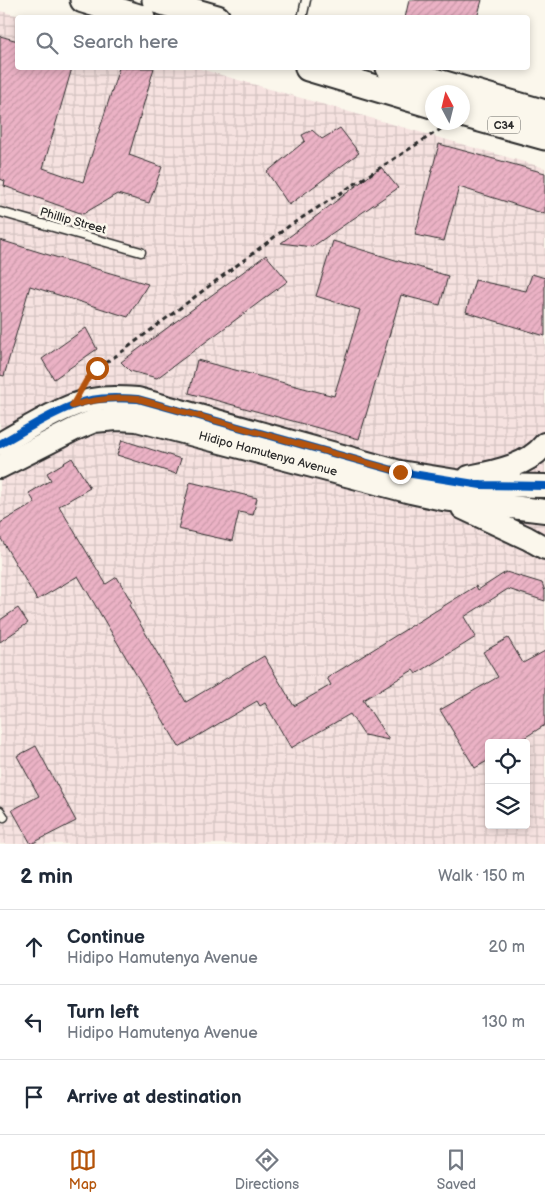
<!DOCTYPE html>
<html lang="en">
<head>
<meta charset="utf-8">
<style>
  :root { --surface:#fff; --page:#f6f6f7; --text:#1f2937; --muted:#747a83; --line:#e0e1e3; --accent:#b45309 }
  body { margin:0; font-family:"Balsamiq Sans",sans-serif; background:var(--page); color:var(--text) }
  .controls { position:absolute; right:15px; bottom:15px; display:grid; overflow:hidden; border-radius:5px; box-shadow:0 2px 8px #0003 }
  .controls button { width:45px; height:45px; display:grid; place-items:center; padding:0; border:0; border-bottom:1px solid var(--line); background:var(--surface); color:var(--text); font:25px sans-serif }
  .compass { position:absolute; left:425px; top:85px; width:45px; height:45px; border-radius:50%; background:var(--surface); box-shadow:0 2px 8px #0003; rotate:353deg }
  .stop { position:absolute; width:15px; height:15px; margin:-11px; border:4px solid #b45309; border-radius:50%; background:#fff }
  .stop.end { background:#b45309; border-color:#fff; box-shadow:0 1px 5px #0008 }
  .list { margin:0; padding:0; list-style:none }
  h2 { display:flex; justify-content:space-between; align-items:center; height:65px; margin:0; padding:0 20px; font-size:21px }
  h2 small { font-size:16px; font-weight:400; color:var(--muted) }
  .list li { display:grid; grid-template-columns:32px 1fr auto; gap:15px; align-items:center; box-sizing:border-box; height:75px; padding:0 20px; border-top:1px solid var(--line) }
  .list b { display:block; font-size:19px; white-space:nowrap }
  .list p { margin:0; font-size:16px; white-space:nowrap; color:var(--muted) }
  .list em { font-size:16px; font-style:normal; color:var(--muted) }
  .icon { flex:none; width:28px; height:28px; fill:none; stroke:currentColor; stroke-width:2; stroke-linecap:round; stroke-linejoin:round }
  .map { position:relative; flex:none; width:545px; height:844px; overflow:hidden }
  .search { position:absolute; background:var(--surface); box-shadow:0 2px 8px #0003; left:15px; right:15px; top:15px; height:55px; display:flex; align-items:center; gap:12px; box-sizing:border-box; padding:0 18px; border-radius:5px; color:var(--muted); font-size:19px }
  .sheet { height:290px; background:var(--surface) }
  nav { display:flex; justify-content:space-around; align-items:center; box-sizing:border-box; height:70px; border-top:1px solid var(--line); background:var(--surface); font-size:14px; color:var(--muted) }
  nav a { display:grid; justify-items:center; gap:2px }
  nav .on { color:var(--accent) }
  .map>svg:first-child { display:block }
  .industrial { fill:url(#industrial-grid); fill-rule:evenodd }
  .building { fill:url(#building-hatch); stroke:#2b2b2b }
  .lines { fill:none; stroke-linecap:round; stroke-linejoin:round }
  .lane-casing { stroke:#2b2b2b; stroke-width:11 }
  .secondary-casing { stroke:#2b2b2b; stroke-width:26 }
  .primary-casing { stroke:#2b2b2b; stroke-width:29 }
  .path { stroke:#2b2b2b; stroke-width:3; stroke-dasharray:5 4; stroke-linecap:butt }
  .lane { stroke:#fbf7ec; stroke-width:8 }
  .secondary { stroke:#fbf7ec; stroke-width:22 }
  .primary { stroke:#fbf7ec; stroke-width:25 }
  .cycleway-casing { stroke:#fbf7ec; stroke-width:11 }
  .cycleway { stroke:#0057b8; stroke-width:8 }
  .route { stroke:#b45309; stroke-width:6 }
  .labels { text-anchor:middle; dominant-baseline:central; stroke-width:5; stroke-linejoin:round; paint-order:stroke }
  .shield { fill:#fbf7ec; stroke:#696865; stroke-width:1 }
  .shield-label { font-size:11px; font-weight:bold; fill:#2b2b2b }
  .street-label { font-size:12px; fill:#2b2b2b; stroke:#fbf7ec }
</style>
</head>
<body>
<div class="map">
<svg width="545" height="844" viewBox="0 0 545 844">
  <defs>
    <pattern id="industrial-grid" width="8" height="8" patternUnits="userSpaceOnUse" patternTransform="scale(1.25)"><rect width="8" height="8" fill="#f6e2e0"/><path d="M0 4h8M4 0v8" fill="none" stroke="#d3c2c0"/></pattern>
    <pattern id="building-hatch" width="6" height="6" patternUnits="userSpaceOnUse" patternTransform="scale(1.25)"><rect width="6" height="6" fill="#ebb2c5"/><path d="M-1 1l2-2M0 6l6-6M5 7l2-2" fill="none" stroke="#ca99a9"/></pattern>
  </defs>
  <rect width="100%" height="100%" fill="#fbf7ec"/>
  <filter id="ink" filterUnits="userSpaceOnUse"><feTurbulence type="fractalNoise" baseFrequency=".02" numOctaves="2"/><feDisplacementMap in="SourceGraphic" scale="10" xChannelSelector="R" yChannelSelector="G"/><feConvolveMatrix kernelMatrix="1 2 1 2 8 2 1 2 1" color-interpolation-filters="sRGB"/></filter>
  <g filter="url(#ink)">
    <path class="industrial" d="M0,11L24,17L18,18V68H197L545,168V844H0ZM489,743H526V825H489Z"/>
    <g class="building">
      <polygon points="409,0 482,0 477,18 405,18"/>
      <polygon points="0,36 18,41 18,68 72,68 43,168 83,182 119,68 154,68 129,155 162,167 149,203 117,194 83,214 4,186 5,181 0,179"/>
      <polygon points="340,128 359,153 289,205 267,172 305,141 302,135 312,130 322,139"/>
      <polygon points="439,144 545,173 545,214 459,187 444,241 415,235"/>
      <polygon points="381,167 398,188 312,247 281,243"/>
      <polygon points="0,240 52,256 148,284 128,317 30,286 4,376 0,375"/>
      <polygon points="333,241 448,276 440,305 401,295 359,439 189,393 197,360 334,396 360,310 316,296"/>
      <polygon points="266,255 288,281 157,378 130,371 121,362"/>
      <polygon points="532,274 545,278 545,336 466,312 475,280 526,291"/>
      <polygon points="86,328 97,349 54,379 42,359"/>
      <polygon points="122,440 181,459 176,474 117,455"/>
      <polygon points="72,458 90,488 59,506 106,584 117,577 132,603 129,605 186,702 264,656 294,706 331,685 327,678 476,586 478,590 506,572 542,583 545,591 545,601 508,589 464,617 476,637 416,674 413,670 363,700 389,740 364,735 350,714 291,748 265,703 260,706 257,701 179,747 78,576 37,600 0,537 0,523 35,503 29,493 51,480 47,473"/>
      <polygon points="190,482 257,498 253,515 239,512 232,541 178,529"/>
      <polygon points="18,608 28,623 0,642 0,620"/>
      <polygon points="508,638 523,663 545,651 545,725 516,743 489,743 489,760 475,768 440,710 498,677 483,652"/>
      <polygon points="36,746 76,821 31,844 12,810 39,796 17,756"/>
    </g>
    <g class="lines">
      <defs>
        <g id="lane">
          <polyline points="302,18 306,0"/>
          <polyline points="0,212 141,252"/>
          <polyline points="0,811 4,817"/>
        </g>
        <g id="secondary">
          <path d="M0,444C25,430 64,405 91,400C107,397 122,398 138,399L400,472L481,485L545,486"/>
          <polyline points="0,467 75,429 94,421 117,419 137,420 411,492 443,499 545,511"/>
          <path d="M469,477C494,472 528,466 545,444"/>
          <polyline points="463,508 527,538 545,548"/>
        </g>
        <g id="primary">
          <polyline points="83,0 142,18"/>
          <polyline points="155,0 217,18"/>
          <polyline points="308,68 432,105"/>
          <polyline points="389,68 545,113"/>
          <polyline points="462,114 545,137"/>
        </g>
      </defs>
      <use href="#lane" class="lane-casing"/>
      <use href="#secondary" class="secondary-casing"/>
      <use href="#primary" class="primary-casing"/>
      <polyline class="path" points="86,381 97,368 119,354 289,226 447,125"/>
      <use href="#lane" class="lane"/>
      <use href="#secondary" class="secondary"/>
      <use href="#primary" class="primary"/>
      <defs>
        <path id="cycleway" d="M0,444C25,430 64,405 91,400C107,397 122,398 138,399L400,472L481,485L545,486"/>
      </defs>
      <use href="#cycleway" class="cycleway-casing"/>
      <use href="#cycleway" class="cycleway"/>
    </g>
  </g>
  <g class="lines" filter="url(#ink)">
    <path class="route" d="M97,368L86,381L72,406C94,399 114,397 138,399L400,472"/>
  </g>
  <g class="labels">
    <rect class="shield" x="488" y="116.5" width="32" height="17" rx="4"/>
    <g class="shield-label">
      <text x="504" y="125">C34</text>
    </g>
    <g class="street-label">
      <text transform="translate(73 221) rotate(16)">Phillip Street</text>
      <text transform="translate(268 454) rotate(15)">Hidipo Hamutenya Avenue</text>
    </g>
  </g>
</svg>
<div class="controls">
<button><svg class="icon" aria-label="locate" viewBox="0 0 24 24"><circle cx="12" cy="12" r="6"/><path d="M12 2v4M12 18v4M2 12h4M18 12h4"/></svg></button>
<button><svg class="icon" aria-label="layers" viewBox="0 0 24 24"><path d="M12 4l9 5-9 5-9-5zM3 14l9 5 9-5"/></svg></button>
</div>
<svg class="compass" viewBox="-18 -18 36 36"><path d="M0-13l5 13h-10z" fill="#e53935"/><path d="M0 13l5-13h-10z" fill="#747a83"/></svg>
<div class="stop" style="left:97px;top:368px"></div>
<div class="stop end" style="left:400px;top:472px"></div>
<div class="search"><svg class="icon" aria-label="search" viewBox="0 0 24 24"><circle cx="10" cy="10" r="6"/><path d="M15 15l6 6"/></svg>Search here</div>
</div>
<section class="sheet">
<h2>2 min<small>Walk · 150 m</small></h2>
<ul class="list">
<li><svg class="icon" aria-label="ahead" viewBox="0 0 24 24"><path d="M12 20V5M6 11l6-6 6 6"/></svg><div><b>Continue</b><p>Hidipo Hamutenya Avenue</p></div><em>20 m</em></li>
<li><svg class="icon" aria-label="left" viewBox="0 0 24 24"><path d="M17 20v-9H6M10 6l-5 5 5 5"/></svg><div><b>Turn left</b><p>Hidipo Hamutenya Avenue</p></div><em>130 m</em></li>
<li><svg class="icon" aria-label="arrive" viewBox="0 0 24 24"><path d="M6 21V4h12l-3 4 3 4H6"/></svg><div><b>Arrive at destination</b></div></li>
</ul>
</section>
<nav>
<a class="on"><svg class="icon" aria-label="map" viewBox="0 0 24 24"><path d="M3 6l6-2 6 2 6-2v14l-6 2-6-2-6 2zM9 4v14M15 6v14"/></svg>Map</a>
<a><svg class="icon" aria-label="directions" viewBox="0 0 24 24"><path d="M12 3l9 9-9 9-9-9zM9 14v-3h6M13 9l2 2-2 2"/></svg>Directions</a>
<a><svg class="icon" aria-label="saved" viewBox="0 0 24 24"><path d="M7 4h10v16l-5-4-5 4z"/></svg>Saved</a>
</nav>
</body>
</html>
